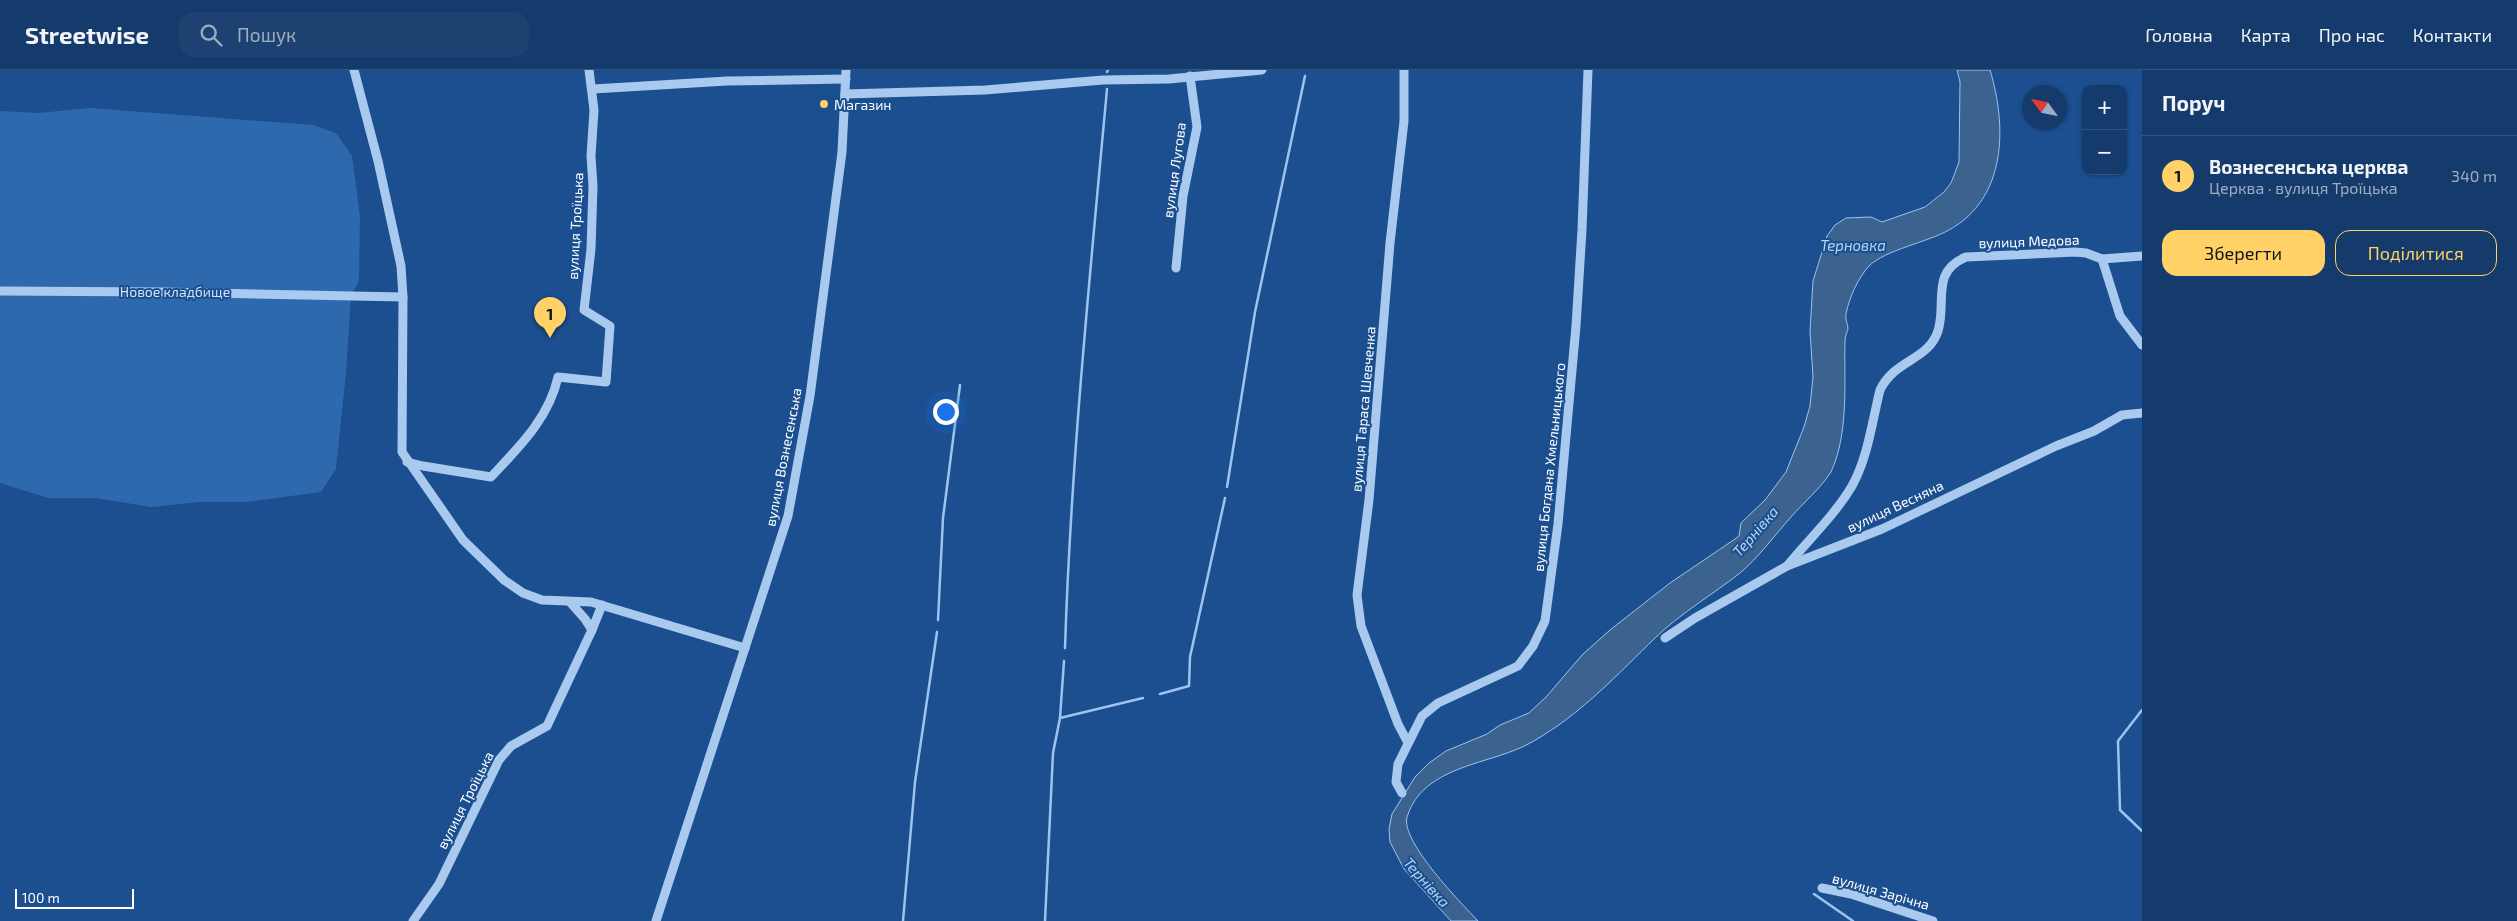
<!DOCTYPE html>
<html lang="uk">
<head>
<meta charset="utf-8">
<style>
  :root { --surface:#143b6b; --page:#1d4271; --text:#f1f3f6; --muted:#9dadc1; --line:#33557e; --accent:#ffd166 }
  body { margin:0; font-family:"Exo 2",sans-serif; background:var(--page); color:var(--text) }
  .controls { position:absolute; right:15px; top:15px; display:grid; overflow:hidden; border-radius:10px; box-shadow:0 1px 4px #0004 }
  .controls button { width:45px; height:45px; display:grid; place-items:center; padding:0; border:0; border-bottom:1px solid var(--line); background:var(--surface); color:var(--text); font:25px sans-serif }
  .compass { position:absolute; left:2022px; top:15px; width:45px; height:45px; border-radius:50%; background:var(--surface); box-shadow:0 1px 4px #0004; rotate:303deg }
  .scale { position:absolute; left:15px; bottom:12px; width:119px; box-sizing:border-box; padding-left:5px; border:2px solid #fff; border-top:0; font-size:14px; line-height:18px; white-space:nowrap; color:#fff; -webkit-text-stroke:4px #1b4f8f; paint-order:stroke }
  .you { position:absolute; left:945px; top:341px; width:18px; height:18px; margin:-12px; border:4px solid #fff; border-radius:50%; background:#1a73e8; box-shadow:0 0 0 8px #1a73e833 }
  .badge { display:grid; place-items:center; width:32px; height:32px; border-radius:50%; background:var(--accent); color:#111; font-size:16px; font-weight:700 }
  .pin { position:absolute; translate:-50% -41px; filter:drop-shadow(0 1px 2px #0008) }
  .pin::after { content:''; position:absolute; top:26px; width:18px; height:15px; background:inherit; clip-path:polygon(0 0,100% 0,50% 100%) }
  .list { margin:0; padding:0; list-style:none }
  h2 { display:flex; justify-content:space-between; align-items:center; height:65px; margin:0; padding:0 20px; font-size:21px }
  h2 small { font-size:16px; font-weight:400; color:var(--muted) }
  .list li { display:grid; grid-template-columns:32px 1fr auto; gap:15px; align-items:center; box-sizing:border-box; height:80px; padding:0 20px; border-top:1px solid var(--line) }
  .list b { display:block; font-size:19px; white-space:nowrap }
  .list p { margin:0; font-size:16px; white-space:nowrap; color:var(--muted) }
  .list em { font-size:16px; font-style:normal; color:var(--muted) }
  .actions { display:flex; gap:10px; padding:15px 20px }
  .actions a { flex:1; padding:11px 0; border:1px solid var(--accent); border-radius:15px; text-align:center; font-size:18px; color:var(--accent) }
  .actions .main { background:var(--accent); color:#111 }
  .icon { flex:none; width:28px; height:28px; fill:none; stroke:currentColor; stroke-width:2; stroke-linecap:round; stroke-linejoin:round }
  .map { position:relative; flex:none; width:2142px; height:851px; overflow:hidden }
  header { display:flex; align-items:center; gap:30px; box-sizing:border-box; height:70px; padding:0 25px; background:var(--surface); border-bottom:1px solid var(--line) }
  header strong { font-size:24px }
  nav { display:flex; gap:28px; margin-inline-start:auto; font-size:18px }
  .search { width:350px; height:45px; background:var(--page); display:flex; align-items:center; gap:12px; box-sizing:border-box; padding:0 18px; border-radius:15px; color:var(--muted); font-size:19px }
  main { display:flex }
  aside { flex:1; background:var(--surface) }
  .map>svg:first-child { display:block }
  .green { fill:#2e69ad }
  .water { fill:#3c6290; stroke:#9cc4f0 }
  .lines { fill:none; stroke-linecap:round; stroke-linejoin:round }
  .stream { stroke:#9cc4f0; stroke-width:2.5 }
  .minor { stroke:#a9c9ee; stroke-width:9 }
  .poi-dot { fill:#ffd166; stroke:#1b4f8f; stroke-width:2 }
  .labels { text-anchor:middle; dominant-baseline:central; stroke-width:4; stroke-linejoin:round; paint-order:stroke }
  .poi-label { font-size:14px; fill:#fff; stroke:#1b4f8f; text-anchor:start }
  .street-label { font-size:14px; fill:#fff; stroke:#1b4f8f }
  .park-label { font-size:14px; fill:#cfe3fa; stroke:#1b4f8f }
  .water-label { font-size:15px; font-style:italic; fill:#b5d3f5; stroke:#1b4f8f }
</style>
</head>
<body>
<header>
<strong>Streetwise</strong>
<div class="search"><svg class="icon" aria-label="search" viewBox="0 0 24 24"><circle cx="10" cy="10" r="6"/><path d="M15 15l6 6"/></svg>Пошук</div>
<nav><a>Головна</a><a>Карта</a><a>Про нас</a><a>Контакти</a></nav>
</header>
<main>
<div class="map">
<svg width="2142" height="851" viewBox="0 0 2142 851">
  <rect width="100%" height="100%" fill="#1b4f8f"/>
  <polygon class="green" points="90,38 313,55 336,63 352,86 360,146 359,211 351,226 346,302 336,399 321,422 246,432 200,432 151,437 96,428 48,428 0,413 0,41 39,43"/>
  <path class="water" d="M1957,0H1990C2007,56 2007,128 1949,160C1928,172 1885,180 1869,196C1858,208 1849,228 1846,244C1845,250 1848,254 1848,259C1847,262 1845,267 1845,270C1844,312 1849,363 1831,402C1820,419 1804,432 1791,447C1774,466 1759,487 1740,503C1712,525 1681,543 1656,567C1617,605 1580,645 1532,672C1493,695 1423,694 1407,747C1400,771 1462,834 1478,851H1451L1404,799L1390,772L1389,759L1392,744L1415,707L1429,693L1446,681L1487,664L1500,655L1529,643L1547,626L1582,585L1610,560L1670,513L1735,469L1739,466L1741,453L1765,430L1786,402L1804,357L1810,336L1813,307L1810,261L1813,211L1827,166L1835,155L1846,148L1871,147L1882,152L1925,137L1944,122L1951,113L1959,92L1960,12Z"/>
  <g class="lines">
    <g class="stream">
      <polyline points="1107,2 1108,0"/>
      <polyline points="1227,417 1255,242 1305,6"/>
      <polyline points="938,550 943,448 960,315"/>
      <path d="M1065,578C1071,391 1090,205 1107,19"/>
      <polyline points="1160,624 1189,616 1190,587 1225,428"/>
      <polyline points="2142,640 2118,671 2120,740 2142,761"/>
      <polyline points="1060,648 1143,628"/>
      <polyline points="1814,824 1853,851"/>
      <polyline points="903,851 915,712 937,562"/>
      <polyline points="1045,851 1053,683 1060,648 1064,591"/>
    </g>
    <g class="minor">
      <polyline points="354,0 378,91 401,196 403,227 402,382 463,470 504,510 523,523 542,530 591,532 745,578"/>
      <polyline points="1404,0 1404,51 1390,173 1369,430 1357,525 1361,556 1398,654 1407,671"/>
      <polyline points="593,19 727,11 846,9"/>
      <polyline points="845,24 985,20 1103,10 1169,9 1262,0"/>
      <polyline points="2102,189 2120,246 2142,275"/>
      <polyline points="1176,198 1183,126 1197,57 1190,6"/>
      <polyline points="0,221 162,222 403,227"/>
      <path d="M407,392L423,396L491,407C519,377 549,348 558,307L606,312L610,256L584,240L591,179L593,116L591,86L594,40L589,0"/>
      <path d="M1787,496C1808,470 1835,445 1852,416C1868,387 1872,352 1880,320C1895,289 1928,291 1938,261C1947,232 1930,202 1966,187L2075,182L2086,183L2102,189L2142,186"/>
      <polyline points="592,560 602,535"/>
      <polyline points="1665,568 1695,548 1787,496 1882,459 2056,376 2094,361 2122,345 2142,343"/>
      <polyline points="1402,723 1396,712 1398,694 1422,646 1438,633 1518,596 1533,576 1545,551 1558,454 1576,256 1582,160 1588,0"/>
      <polyline points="1822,818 1851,824 1933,851"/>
      <polyline points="413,851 439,814 499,690 511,676 547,656 592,560 585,549 570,532"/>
      <polyline points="656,851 788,446 810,326 842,82 846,0"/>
    </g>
  </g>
  <circle class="poi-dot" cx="824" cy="34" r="5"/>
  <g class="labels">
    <g class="poi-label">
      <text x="834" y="34">Магазин</text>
    </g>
    <g class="street-label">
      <text transform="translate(1174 100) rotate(-82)">вулиця Лугова</text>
      <text transform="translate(575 156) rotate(-87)">вулиця Троїцька</text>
      <text transform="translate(2029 171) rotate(-2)">вулиця Медова</text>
      <text transform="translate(1363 339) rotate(-85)">вулиця Тараса Шевченка</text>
      <text transform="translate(783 387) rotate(-79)">вулиця Вознесенська</text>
      <text transform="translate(1549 397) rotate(-84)">вулиця Богдана Хмельницького</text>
      <text transform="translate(1895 436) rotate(-25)">вулиця Весняна</text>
      <text transform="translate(465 730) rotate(-63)">вулиця Троїцька</text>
      <text transform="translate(1881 821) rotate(16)">вулиця Зарічна</text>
    </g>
    <g class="park-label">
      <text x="175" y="221">Новое кладбище</text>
    </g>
    <g class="water-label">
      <text x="1853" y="175">Терновка</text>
      <text transform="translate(1755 461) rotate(-49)">Тернівка</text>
      <text transform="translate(1427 812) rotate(48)">Тернівка</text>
    </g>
  </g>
</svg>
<div class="controls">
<button>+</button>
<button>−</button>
</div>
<svg class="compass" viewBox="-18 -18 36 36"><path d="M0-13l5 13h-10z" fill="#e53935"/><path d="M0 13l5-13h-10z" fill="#9dadc1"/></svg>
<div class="scale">100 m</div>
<div class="you"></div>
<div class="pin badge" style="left:550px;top:268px">1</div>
</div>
<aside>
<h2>Поруч<small></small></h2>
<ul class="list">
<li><span class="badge">1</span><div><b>Вознесенська церква</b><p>Церква · вулиця Троїцька</p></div><em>340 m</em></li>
</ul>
<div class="actions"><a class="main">Зберегти</a><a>Поділитися</a></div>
</aside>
</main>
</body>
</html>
